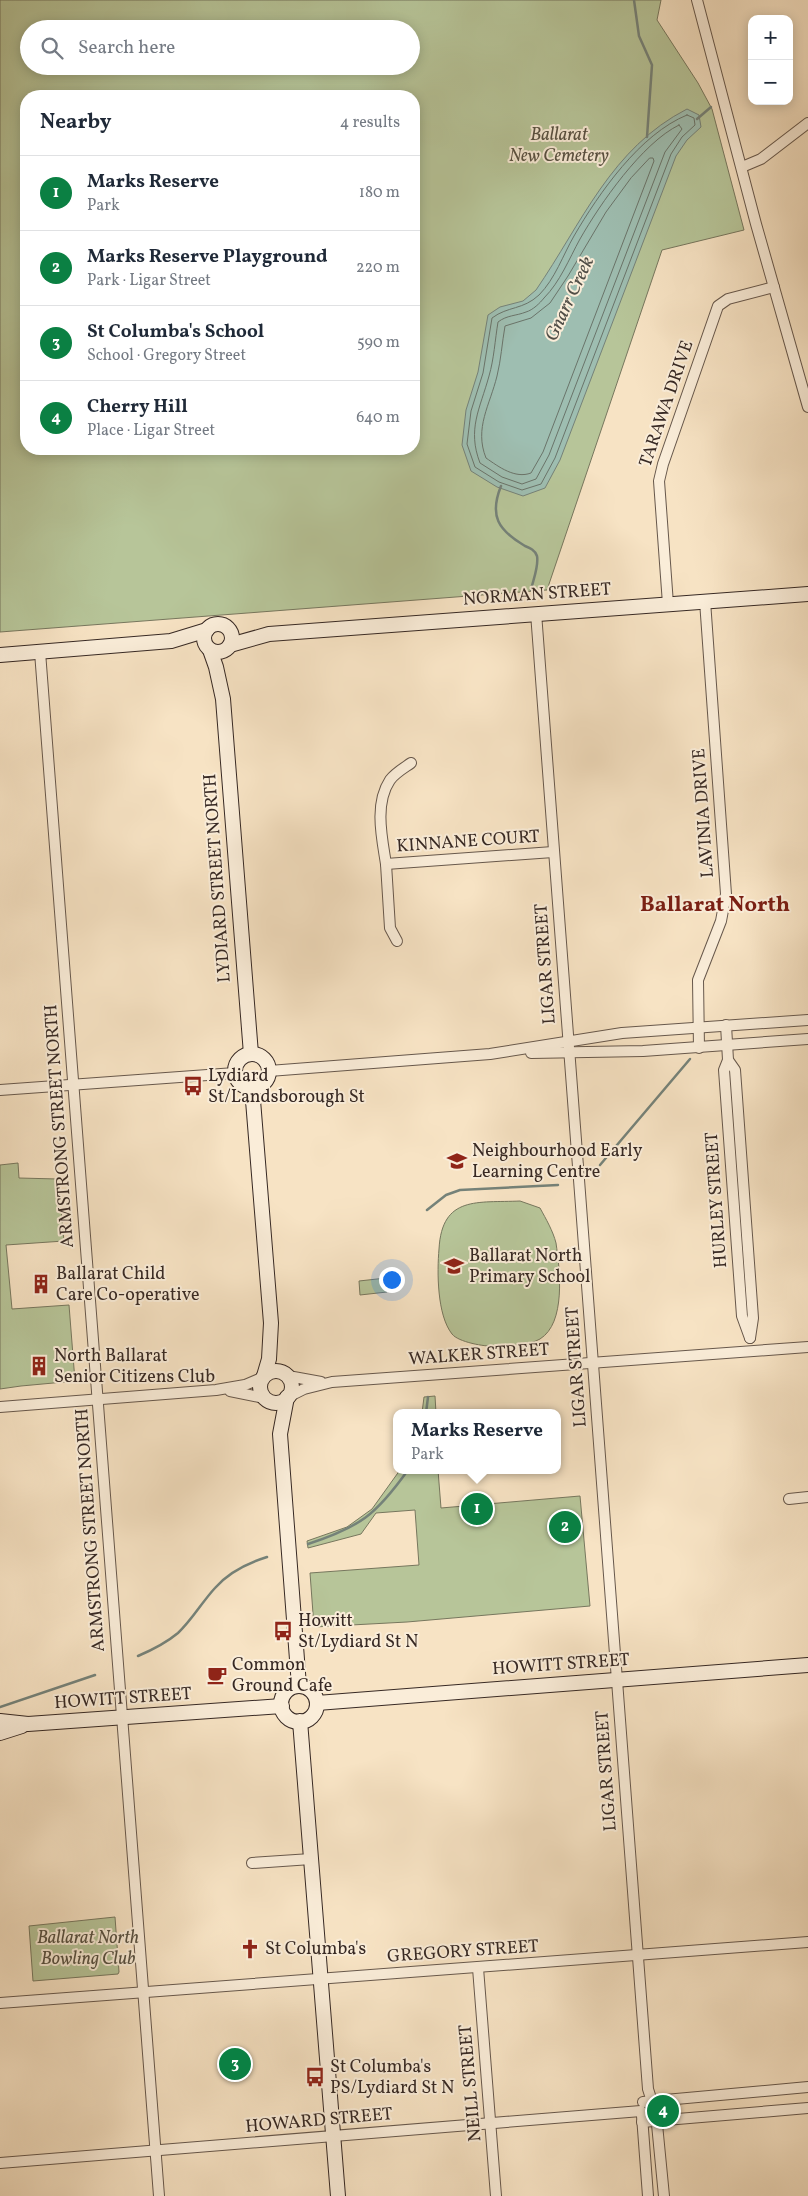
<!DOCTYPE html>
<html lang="en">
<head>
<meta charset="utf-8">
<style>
  :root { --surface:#fff; --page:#f6f6f7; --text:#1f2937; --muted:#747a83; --line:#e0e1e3; --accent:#0b8043 }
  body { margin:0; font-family:Vollkorn,serif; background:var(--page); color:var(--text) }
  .controls { position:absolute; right:15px; top:15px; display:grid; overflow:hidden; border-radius:10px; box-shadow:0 2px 12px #0003 }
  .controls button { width:45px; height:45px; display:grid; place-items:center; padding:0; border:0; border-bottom:1px solid var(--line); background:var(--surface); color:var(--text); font:25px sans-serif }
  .you { position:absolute; left:391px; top:1279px; width:18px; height:18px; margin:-12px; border:4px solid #fff; border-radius:50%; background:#1a73e8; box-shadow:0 0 0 8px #1a73e833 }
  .badge { display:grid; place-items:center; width:32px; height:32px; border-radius:50%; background:var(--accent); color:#fff; font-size:16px; font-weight:700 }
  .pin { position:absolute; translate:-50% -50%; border:2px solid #fff; box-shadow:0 1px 5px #0006 }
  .popup { position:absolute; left:393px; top:1409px; width:168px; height:65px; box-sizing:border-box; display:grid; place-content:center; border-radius:10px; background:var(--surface); filter:drop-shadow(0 1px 4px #0005); font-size:16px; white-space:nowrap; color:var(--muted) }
  .popup b { font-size:19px; color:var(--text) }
  .popup::after { content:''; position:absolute; left:50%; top:100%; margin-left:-10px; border:10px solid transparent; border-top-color:var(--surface) }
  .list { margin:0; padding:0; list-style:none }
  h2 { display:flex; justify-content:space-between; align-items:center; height:65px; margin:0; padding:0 20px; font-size:21px }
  h2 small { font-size:16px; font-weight:400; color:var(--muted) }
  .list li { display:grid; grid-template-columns:32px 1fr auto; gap:15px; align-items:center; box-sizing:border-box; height:75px; padding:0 20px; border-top:1px solid var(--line) }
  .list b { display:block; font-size:19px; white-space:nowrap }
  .list p { margin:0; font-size:16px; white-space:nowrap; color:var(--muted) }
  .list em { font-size:16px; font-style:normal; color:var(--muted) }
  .icon { flex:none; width:28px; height:28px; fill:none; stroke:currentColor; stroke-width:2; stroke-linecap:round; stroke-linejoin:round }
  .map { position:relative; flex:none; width:808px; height:2196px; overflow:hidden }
  .search { position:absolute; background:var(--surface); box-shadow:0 2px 12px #0003; left:20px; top:20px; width:400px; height:55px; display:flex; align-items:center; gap:12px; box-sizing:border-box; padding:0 18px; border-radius:28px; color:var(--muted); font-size:19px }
  .panel { position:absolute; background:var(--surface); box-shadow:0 2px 12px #0003; left:20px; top:90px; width:400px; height:365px; border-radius:20px }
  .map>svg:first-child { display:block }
  .green { fill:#b7c599; stroke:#77775e; fill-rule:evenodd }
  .water { fill:#9ebeb1; stroke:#758279 }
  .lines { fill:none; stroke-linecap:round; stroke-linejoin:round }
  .shore { stroke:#6a746a; stroke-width:1 }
  .stream { stroke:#758279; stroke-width:2.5 }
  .street-casing { stroke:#67584c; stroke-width:12 }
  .secondary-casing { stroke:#372924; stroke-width:16 }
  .street { stroke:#faedd9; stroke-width:10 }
  .secondary { stroke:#faedd9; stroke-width:14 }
  .labels { text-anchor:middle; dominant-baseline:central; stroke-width:4; stroke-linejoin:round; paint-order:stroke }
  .park-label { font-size:18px; font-style:italic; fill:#575041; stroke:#faedd9 }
  .street-label { font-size:18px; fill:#372924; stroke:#faedd9 }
  .poi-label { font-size:18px; fill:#372924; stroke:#faedd9; text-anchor:start }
  .water-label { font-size:19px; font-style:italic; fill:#514e47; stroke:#faedd9 }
  .district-label { font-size:22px; font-weight:bold; fill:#7a1f14; stroke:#faedd9 }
</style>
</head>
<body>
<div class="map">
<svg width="808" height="2196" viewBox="0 0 808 2196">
  <rect width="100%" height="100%" fill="#f7e3c4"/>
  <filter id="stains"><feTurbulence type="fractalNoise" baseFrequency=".004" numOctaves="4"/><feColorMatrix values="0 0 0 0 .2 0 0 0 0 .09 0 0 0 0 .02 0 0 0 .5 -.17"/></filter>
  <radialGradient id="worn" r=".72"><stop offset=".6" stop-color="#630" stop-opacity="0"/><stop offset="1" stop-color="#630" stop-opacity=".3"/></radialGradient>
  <g class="green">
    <path d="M0,0H661L657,20L698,83L712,109L744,230L662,250L547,590L0,632ZM29,29H411V66H29ZM26,96H414V449H26Z"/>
    <polygon points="18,1163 19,1178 58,1179 64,1241 6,1245 12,1309 69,1305 75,1381 21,1386 0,1389 0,1165"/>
    <path d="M520,1201L540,1208C546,1219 553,1231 556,1243C560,1270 566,1323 540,1339C528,1346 508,1345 495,1346C485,1347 458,1342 452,1334C437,1315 437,1272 439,1249C442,1195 478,1203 520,1201Z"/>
    <polygon points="386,1278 387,1292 360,1295 359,1281"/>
    <polygon points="435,1396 436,1413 422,1413 424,1397"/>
    <polygon points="400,1470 438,1470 441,1508 580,1496 590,1606 407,1622 314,1627 310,1573 419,1565 415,1510 376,1513 361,1534 308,1548 307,1541 347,1527 372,1509"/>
    <polygon points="115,1917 119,1972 118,1974 33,1981 29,1926"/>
  </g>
  <path class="water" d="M687,109L699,115L701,127L687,140L676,156L560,460L545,488L523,496L497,487L471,471L462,445L466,410L478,372L488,315L500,307L523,301L536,290C582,223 611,148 687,109Z"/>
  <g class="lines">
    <g class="shore">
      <path d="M687,115L694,118L695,125L682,137L671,154L555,458L541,484L522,490L499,482L475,467L467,444L471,411L483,373L492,318C508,306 523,310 539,295C555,279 563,255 574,236C599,193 640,134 687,115Z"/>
      <path d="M679,125L682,129L665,152L549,455L536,479L522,484L502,477L480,463C467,429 480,409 489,376C494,359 495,340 498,322C507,315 516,316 526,312C533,310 540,303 544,298C560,282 569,259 580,239C600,204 642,143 679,125Z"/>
      <path d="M650,158H653L654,161L543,452L531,473C515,479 499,467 486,458C474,428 490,405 497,376C501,360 502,343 505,326L531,318L550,303L568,276L606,212L631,178Z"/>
    </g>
    <g class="stream">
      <polyline points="634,0 639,36 652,65 647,137"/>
      <polyline points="697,119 711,107"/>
      <path d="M501,486C489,516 498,530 525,546C530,548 535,550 537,556C539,566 533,580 531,590"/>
      <polyline points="600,1165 690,1059"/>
      <polyline points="427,1210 446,1195 460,1190 558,1185"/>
      <polyline points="426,1413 428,1397"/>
      <path d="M308,1544C360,1527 376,1515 408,1470"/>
      <path d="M138,1656C152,1650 166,1643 178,1633C192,1620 202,1602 215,1588C228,1573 248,1563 267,1557"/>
      <polyline points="0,1707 95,1675"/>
    </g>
    <defs>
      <g id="street">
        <polyline points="697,0 756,224 808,407"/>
        <polyline points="742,167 761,159 808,123"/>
        <polyline points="668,604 659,481 663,464 718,306 728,299 774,287"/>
        <polyline points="536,613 648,2089 656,2114 664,2196"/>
        <polyline points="40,652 159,2196"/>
        <path d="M411,763C404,768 395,773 390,780C374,804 382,838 386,864L553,852"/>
        <polyline points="386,864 390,928 397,941"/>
        <polyline points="726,1025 728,1060 735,1070 753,1318 750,1338"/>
        <polyline points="699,1048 698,980 721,921 726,894 705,601"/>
        <polyline points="531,1053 643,1051 808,1039"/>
        <polyline points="728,1060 724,1070 742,1316 750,1338"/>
        <polyline points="269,1071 490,1054 622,1033 808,1020"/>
        <polyline points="0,1090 235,1073"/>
        <polyline points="288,1376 321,1382"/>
        <polyline points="230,1391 264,1398"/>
        <polyline points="288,1397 304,1389 332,1382 808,1347"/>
        <polyline points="0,1407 216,1390 245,1385 264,1377"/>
        <polyline points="789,1499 808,1497"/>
        <polyline points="252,1863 311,1859"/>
        <polyline points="478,1968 496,2196"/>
        <polyline points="0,2003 808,1942"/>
        <polyline points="643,2102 808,2087"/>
        <polyline points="642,2116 648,2196"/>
        <polyline points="642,2122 808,2108"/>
        <polyline points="0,2163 641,2111"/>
      </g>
      <g id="secondary">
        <circle cx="218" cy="638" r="14"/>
        <polyline points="230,645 269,634 808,594"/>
        <polyline points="210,650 216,667 223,699 251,1054"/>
        <polyline points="0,655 171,641 207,630"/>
        <circle cx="252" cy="1071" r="17"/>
        <polyline points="252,1088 271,1323 269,1359 264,1376"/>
        <circle cx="276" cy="1387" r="16"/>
        <polyline points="287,1397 280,1434 299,1686"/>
        <circle cx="299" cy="1704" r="18"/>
        <polyline points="317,1703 808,1665"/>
        <polyline points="0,1721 28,1724 282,1706"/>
        <polyline points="300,1721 338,2196"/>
        <polyline points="0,1733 22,1726"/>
      </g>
    </defs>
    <use href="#street" class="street-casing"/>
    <use href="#secondary" class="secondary-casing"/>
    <use href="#street" class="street"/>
    <use href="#secondary" class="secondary"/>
  </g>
  <defs>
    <symbol id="bus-bare" viewBox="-9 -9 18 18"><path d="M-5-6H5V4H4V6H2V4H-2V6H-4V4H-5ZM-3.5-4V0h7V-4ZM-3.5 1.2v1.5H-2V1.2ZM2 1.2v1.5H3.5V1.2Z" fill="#8f2418" stroke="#faedd9" stroke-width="2.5" paint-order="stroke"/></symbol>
    <symbol id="school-bare" viewBox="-9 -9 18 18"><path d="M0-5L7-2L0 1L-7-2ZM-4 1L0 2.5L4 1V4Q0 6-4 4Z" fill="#8f2418" stroke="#faedd9" stroke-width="2.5" paint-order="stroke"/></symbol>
    <symbol id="building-bare" viewBox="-9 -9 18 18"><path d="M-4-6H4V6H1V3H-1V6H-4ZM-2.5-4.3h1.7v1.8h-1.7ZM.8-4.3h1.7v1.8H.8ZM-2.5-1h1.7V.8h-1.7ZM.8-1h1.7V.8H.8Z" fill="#8f2418" stroke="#faedd9" stroke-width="2.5" paint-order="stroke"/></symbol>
    <symbol id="cafe-bare" viewBox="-9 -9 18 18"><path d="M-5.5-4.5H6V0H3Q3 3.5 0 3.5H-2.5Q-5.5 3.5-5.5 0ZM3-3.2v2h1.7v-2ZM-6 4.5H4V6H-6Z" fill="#8f2418" stroke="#faedd9" stroke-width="2.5" paint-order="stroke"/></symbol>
    <symbol id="church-bare" viewBox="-9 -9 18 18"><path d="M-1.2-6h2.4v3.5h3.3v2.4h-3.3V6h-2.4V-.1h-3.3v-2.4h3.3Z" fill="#8f2418" stroke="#faedd9" stroke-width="2.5" paint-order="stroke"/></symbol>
  </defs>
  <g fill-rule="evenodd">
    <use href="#bus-bare" x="179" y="1072" width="28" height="28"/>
    <use href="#school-bare" x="443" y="1147" width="28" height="28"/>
    <use href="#school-bare" x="440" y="1252" width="28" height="28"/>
    <use href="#building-bare" x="27" y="1270" width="28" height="28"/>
    <use href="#building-bare" x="25" y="1352" width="28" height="28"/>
    <use href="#bus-bare" x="269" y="1617" width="28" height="28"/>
    <use href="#cafe-bare" x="203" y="1661" width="28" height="28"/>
    <use href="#church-bare" x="236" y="1935" width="28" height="28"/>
    <use href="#bus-bare" x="301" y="2063" width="28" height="28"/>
  </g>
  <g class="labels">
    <g class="park-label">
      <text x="559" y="135">Ballarat<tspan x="559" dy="21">New Cemetery</tspan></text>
      <text x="88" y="1938">Ballarat North<tspan x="88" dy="21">Bowling Club</tspan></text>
    </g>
    <g class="street-label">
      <text transform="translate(667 404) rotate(-71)">TARAWA DRIVE</text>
      <text transform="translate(537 595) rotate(-4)">NORMAN STREET</text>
      <text transform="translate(704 813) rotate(-94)">LAVINIA DRIVE</text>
      <text transform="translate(468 842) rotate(-4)">KINNANE COURT</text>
      <text transform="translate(218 878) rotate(-94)">LYDIARD STREET NORTH</text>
      <text transform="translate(546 964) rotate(-94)">LIGAR STREET</text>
      <text transform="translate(60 1126) rotate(-94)">ARMSTRONG STREET NORTH</text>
      <text transform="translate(717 1200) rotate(-94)">HURLEY STREET</text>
      <text transform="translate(479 1355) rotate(-4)">WALKER STREET</text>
      <text transform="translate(577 1367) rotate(-94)">LIGAR STREET</text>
      <text transform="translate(91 1530) rotate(-94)">ARMSTRONG STREET NORTH</text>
      <text transform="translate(561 1665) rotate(-4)">HOWITT STREET</text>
      <text transform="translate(123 1699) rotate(-4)">HOWITT STREET</text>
      <text transform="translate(607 1771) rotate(-94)">LIGAR STREET</text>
      <text transform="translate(463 1952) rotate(-4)">GREGORY STREET</text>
      <text transform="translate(471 2083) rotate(-95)">NEILL STREET</text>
      <text transform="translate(319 2121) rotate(-5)">HOWARD STREET</text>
    </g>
    <g class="poi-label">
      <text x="208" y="1076">Lydiard<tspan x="208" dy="21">St/Landsborough St</tspan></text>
      <text x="472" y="1151">Neighbourhood Early<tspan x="472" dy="21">Learning Centre</tspan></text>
      <text x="469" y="1256">Ballarat North<tspan x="469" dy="21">Primary School</tspan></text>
      <text x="56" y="1274">Ballarat Child<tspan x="56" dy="21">Care Co-operative</tspan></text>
      <text x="54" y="1356">North Ballarat<tspan x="54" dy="21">Senior Citizens Club</tspan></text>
      <text x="298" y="1621">Howitt<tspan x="298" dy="21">St/Lydiard St N</tspan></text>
      <text x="232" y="1665">Common<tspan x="232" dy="21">Ground Cafe</tspan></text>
      <text x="265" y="1949">St Columba's</text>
      <text x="330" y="2067">St Columba's<tspan x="330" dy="21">PS/Lydiard St N</tspan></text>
    </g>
    <g class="water-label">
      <text transform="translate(570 299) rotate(-65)">Gnarr Creek</text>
    </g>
    <g class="district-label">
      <text x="715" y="905">Ballarat North</text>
    </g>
  </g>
  <rect width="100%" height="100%" filter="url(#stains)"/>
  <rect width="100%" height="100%" fill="url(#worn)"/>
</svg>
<div class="controls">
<button>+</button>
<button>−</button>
</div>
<div class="you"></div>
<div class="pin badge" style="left:477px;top:1509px">1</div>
<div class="popup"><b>Marks Reserve</b>Park</div>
<div class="pin badge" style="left:565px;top:1527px">2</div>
<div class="pin badge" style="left:235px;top:2064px">3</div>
<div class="pin badge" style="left:663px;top:2111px">4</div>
<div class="search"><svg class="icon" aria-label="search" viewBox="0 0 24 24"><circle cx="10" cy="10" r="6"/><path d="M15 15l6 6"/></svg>Search here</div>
<section class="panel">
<h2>Nearby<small>4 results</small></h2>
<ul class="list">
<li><span class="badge">1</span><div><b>Marks Reserve</b><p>Park</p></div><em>180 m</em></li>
<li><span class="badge">2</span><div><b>Marks Reserve Playground</b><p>Park · Ligar Street</p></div><em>220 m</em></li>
<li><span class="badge">3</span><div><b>St Columba's School</b><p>School · Gregory Street</p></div><em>590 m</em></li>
<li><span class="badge">4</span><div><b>Cherry Hill</b><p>Place · Ligar Street</p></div><em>640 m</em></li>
</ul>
</section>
</div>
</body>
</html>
